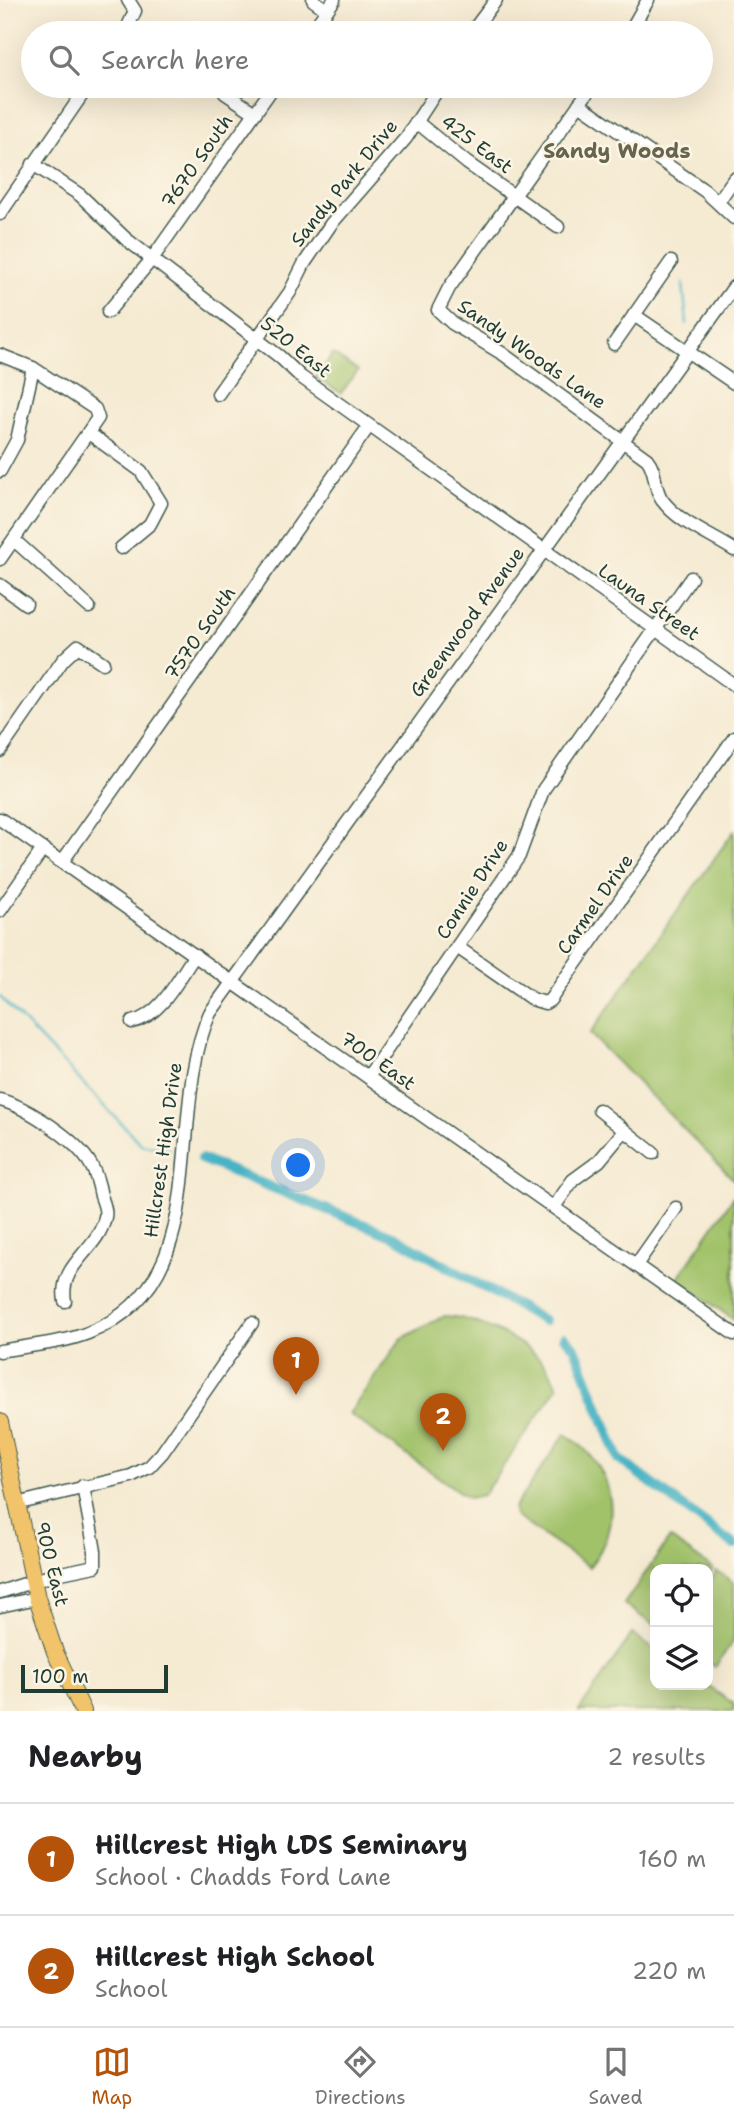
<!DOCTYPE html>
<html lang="en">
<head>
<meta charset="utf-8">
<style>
  :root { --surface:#fff; --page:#f2f2f2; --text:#202124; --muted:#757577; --line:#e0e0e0; --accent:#b45309 }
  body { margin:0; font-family:"Shantell Sans",sans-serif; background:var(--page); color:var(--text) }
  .controls { position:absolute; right:21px; bottom:21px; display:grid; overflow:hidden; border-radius:14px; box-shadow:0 7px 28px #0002 }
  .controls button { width:63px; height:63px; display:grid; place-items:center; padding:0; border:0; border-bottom:2px solid var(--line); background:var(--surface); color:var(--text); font:35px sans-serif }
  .scale { position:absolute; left:21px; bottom:18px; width:147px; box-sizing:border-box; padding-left:7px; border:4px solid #1f3d34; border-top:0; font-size:19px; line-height:24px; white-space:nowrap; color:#1f3d34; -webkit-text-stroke:5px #fcf5e5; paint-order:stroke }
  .you { position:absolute; left:299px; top:1166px; width:24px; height:24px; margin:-18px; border:5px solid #fff; border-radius:50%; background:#1a73e8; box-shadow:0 0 0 10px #1a73e833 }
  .badge { display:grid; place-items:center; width:46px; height:46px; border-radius:50%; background:var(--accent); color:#fff; font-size:23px; font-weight:700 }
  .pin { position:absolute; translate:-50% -58px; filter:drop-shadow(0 2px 4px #0008) }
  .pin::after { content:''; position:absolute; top:37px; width:24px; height:21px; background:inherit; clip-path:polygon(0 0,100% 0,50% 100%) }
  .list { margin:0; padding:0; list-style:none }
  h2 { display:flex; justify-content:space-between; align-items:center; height:91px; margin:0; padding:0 28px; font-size:30px }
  h2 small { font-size:23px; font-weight:400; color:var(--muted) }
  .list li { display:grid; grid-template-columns:46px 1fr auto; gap:21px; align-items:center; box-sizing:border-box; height:112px; padding:0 28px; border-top:2px solid var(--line) }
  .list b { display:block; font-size:26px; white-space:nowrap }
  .list p { margin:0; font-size:23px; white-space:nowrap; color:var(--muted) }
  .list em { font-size:23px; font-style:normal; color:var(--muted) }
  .icon { flex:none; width:38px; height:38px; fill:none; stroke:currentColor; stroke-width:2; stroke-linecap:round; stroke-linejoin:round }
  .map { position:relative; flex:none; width:734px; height:1711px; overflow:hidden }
  .search { position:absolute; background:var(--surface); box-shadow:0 7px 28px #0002; left:21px; right:21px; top:21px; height:77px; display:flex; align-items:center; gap:18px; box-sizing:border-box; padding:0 24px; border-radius:38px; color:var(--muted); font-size:26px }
  .sheet { height:315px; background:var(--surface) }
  nav { display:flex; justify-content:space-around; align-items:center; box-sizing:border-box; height:98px; border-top:2px solid var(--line); background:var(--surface); font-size:19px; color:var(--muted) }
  nav a { display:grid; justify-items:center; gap:4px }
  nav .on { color:var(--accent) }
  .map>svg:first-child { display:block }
  .green { fill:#a2c26b; stroke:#608050; stroke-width:2 }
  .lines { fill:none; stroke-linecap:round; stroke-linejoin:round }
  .stream { stroke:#47b3c4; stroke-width:2.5 }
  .canal { stroke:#47b3c4; stroke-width:10 }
  .minor-casing { stroke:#3f574c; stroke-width:15 }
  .major-casing { stroke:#3f574c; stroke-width:18 }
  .minor { stroke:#fff; stroke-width:12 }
  .major { stroke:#f1c36a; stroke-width:16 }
  .labels { text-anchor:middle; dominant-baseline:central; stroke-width:5; stroke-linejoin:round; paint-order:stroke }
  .street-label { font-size:19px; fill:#1f3d34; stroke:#fcf5e5 }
  .neighbourhood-label { font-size:21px; font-weight:bold; fill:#65664d; stroke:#fcf5e5 }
</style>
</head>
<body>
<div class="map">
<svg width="734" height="1711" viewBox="0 0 734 1711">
  <rect width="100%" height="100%" fill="#fcf5e5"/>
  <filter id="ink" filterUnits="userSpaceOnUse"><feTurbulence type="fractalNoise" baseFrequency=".0143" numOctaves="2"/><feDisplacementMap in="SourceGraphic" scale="14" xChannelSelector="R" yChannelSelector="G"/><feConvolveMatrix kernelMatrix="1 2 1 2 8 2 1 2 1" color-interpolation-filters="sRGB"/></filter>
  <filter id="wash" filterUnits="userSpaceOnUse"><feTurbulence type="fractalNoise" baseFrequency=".00686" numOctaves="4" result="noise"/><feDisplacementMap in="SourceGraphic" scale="28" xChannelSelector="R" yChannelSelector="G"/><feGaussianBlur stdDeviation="1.57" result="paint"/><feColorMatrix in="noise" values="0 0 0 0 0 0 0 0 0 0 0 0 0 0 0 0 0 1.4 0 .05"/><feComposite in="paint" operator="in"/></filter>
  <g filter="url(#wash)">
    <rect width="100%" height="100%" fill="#f5ead2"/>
    <g class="green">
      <polygon points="333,354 358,371 341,393 316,378"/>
      <polygon points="734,831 734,1180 590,1034"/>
      <polygon points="734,1196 734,1320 677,1279"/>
      <path d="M444,1316C471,1316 522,1340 541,1360C549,1367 554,1378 558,1387L483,1495L468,1498L349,1414L401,1339Z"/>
      <path d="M565,1434C614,1463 626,1523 589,1567L515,1516L514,1508Z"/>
      <polygon points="670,1538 713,1569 708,1577 708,1569 655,1569 655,1626 624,1604"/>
      <polygon points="717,1571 734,1583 734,1640 715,1667 708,1663 708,1584"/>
      <polygon points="632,1634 655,1650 655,1685 706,1685 734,1704 734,1711 579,1711"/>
    </g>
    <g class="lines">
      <g class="stream">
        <polyline points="683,283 687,324"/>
        <polyline points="0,997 141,1144 169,1150"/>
      </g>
      <g class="canal">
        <polyline points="201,1159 395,1237 544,1321"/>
        <polyline points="564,1337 575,1348 619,1459 734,1545"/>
      </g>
    </g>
  </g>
  <g filter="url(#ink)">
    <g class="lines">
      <defs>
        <g id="minor">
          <polyline points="313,0 327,10"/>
          <polyline points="125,33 135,11 128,0"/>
          <polyline points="311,33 334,0"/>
          <polyline points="471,33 496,0"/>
          <polyline points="629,33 648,0"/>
          <path d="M592,86L449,288L438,310L452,323L503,354L647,459C657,471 653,487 662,500C679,523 711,535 734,550"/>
          <polyline points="225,93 255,113"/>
          <polyline points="579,104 705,191 734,218"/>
          <polyline points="418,123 467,163 558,227"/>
          <polyline points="33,164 80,195 126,239 280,357 301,377 734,685"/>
          <polyline points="718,202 734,179"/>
          <polyline points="0,214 88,86"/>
          <polyline points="108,312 152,259 274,86"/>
          <polyline points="634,315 734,383"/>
          <polyline points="614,344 671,262"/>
          <polyline points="0,355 33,368 95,409 98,418 0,559"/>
          <polyline points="218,394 290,292 304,264 331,224 406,138 440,86"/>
          <polyline points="90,434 141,471 161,503 150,524 121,548"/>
          <polyline points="0,471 17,440 33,368"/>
          <polyline points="15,541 89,607"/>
          <polyline points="0,585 26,604"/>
          <polyline points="0,751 63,660 78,646 103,663"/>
          <polyline points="0,819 734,1334"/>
          <polyline points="62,862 369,426"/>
          <polyline points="0,911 43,849"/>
          <polyline points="457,947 532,999 545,1003 550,1000 734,738"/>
          <path d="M132,1022C161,1016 178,979 195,955"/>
          <polyline points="368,1077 519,856 543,790 691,578"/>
          <path d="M0,1100C27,1107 77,1140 91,1165C96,1174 99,1185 101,1196C103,1202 107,1210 105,1217C99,1250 58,1264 65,1301"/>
          <polyline points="599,1110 653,1153"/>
          <polyline points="554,1207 573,1180 599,1161 624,1131"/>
          <polyline points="636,1265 676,1208"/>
          <path d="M0,1351C29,1345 60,1344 88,1333C220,1281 163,1117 210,1013L734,287"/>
          <polyline points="16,1504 131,1476 149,1467 162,1453 252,1323"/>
          <polyline points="0,1592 56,1574 95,1566 95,1551 83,1486"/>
          <polyline points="0,1606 37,1598"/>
        </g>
        <polyline id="major" points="0,1422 37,1598 55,1652 83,1711"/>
      </defs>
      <use href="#minor" class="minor-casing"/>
      <use href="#major" class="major-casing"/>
      <use href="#minor" class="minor"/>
      <use href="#major" class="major"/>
    </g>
  </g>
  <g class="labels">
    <g class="street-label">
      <text transform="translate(477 144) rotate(37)">425 East</text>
      <text transform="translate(197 161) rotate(-55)">7670 South</text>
      <text transform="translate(344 183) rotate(-51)">Sandy Park Drive</text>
      <text transform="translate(296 347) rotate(39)">520 East</text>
      <text transform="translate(532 354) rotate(35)">Sandy Woods Lane</text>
      <text transform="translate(649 602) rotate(35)">Launa Street</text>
      <text transform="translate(467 622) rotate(-54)">Greenwood Avenue</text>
      <text transform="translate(200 633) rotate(-55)">7570 South</text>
      <text transform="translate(472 889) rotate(-57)">Connie Drive</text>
      <text transform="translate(595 904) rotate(-55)">Carmel Drive</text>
      <text transform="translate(378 1061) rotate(35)">700 East</text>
      <text transform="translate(163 1150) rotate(-82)">Hillcrest High Drive</text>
      <text transform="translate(52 1564) rotate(76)">900 East</text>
    </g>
    <g class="neighbourhood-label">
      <text x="617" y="151">Sandy Woods</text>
    </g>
  </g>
</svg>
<div class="controls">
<button><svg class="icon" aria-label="locate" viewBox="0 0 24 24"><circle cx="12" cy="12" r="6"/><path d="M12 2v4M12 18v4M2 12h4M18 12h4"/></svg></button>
<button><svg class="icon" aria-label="layers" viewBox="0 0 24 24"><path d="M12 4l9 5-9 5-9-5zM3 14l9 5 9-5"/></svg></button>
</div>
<div class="scale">100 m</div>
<div class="you"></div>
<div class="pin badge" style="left:296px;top:1395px">1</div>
<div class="pin badge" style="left:443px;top:1451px">2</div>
<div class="search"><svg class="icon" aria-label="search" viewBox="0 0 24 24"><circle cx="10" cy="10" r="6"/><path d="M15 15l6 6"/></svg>Search here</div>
</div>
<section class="sheet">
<h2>Nearby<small>2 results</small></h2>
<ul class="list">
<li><span class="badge">1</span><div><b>Hillcrest High LDS Seminary</b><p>School · Chadds Ford Lane</p></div><em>160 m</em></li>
<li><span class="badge">2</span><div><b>Hillcrest High School</b><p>School</p></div><em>220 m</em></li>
</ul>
</section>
<nav>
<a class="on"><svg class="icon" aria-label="map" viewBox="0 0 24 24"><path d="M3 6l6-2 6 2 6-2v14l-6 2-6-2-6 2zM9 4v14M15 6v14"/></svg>Map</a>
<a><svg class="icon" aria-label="directions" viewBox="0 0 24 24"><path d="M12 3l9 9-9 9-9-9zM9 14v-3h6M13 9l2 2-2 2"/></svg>Directions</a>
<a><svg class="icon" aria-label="saved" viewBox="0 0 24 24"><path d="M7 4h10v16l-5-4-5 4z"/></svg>Saved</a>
</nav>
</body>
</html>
